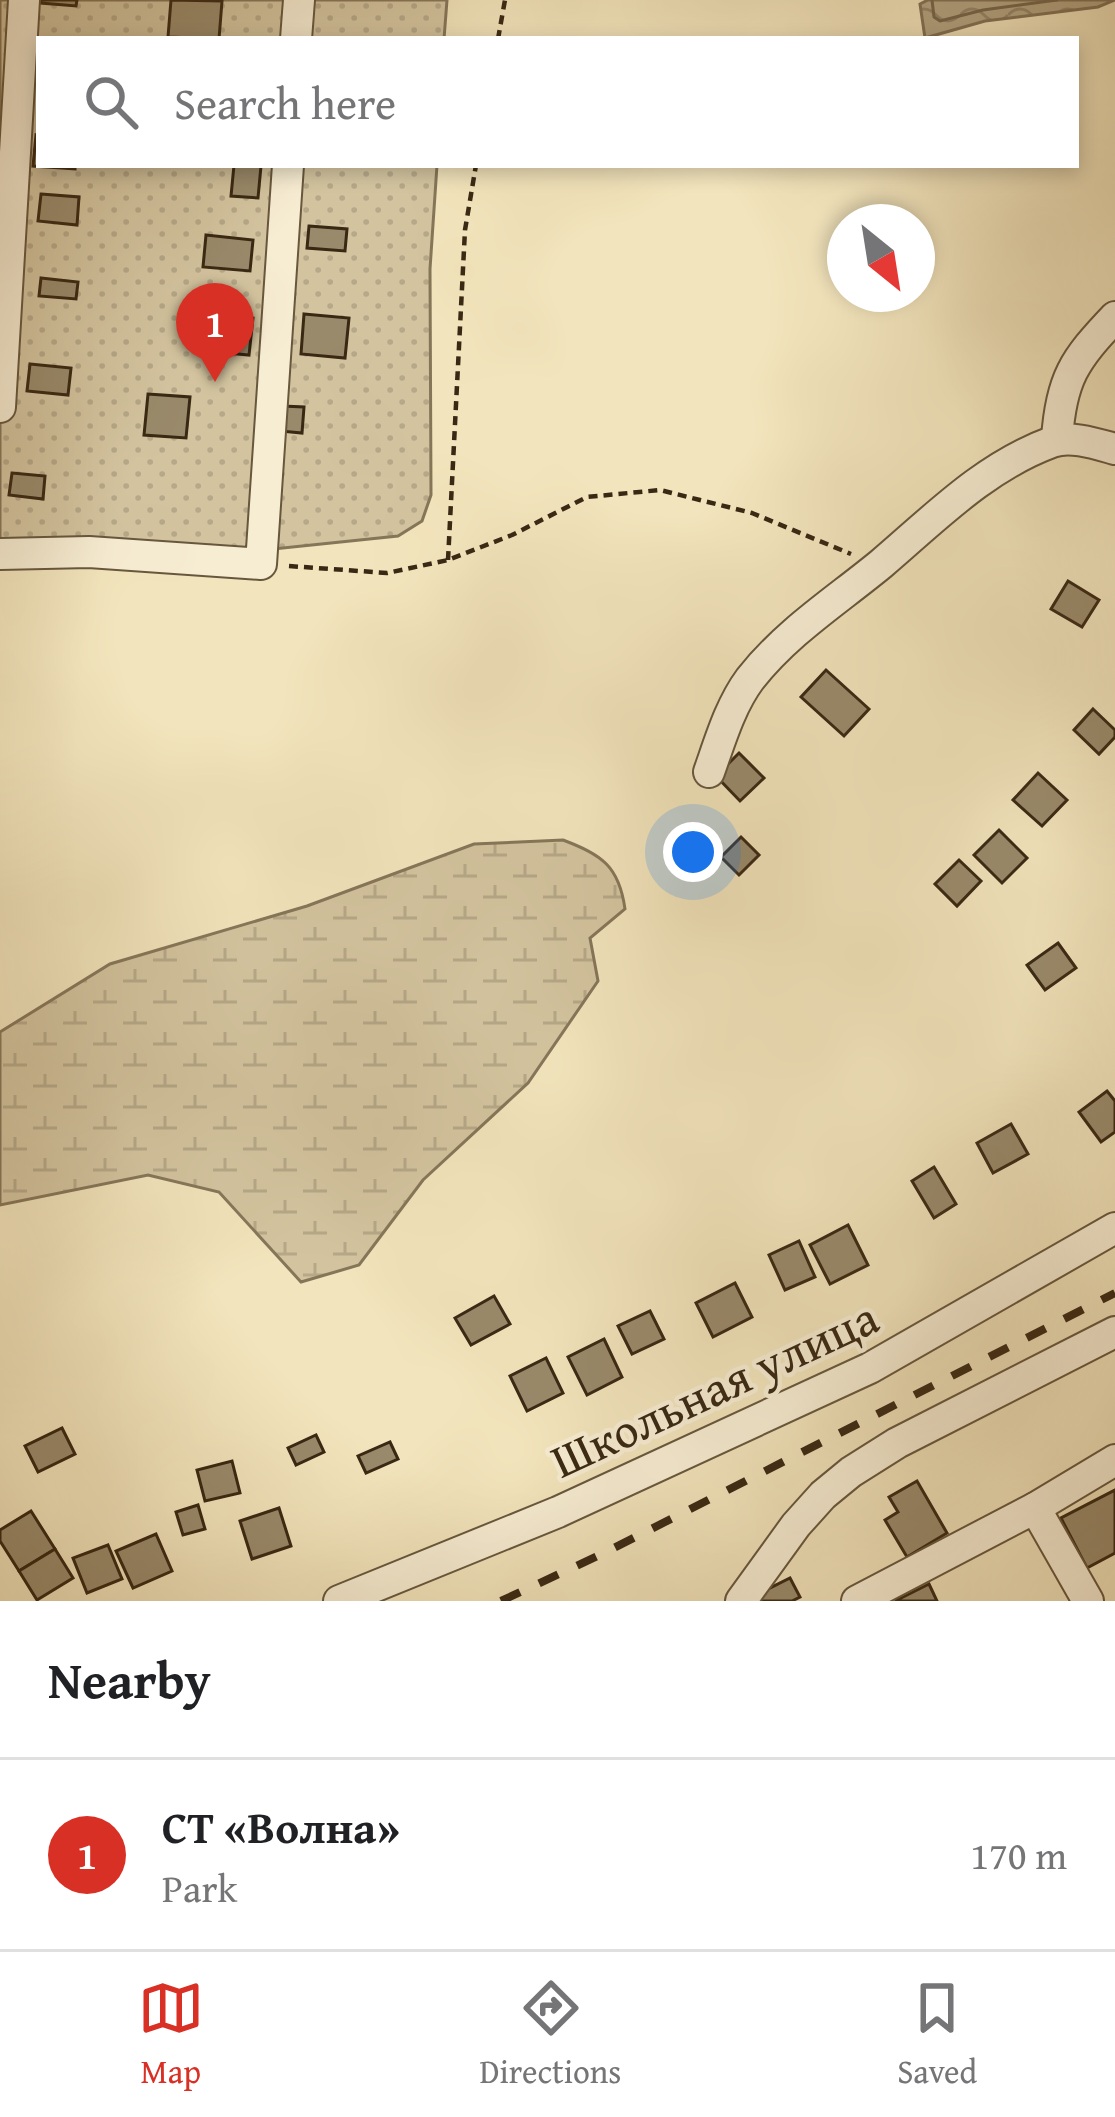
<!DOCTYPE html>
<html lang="en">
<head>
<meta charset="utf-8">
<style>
  :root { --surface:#fff; --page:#f6f6f6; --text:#202124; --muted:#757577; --line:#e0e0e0; --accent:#d93025 }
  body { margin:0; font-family:"Gentium Book Plus",serif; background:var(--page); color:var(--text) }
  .compass { position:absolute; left:827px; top:204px; width:108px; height:108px; border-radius:50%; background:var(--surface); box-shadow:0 6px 18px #0003; rotate:150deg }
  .you { position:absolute; left:693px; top:852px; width:42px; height:42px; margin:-30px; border:9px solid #fff; border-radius:50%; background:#1a73e8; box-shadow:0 0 0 18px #1a73e833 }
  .badge { display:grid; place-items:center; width:78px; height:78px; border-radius:50%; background:var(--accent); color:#fff; font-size:39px; font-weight:700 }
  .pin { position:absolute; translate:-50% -99px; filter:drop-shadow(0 3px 6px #0008) }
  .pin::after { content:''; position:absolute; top:63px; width:42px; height:36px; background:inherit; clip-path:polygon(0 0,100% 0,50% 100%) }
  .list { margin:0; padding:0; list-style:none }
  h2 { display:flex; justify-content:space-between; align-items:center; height:156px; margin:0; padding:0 48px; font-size:51px }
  h2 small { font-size:39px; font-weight:400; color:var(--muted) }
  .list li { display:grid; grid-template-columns:78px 1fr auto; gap:36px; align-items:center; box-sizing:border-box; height:192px; padding:0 48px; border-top:3px solid var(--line) }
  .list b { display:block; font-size:45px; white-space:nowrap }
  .list p { margin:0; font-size:39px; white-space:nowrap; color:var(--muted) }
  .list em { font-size:39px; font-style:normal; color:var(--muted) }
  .icon { flex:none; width:66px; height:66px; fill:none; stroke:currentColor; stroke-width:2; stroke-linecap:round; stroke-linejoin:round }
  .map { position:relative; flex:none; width:1115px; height:1601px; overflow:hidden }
  .search { position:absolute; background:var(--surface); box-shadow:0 6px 18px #0003; left:36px; right:36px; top:36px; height:132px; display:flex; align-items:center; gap:30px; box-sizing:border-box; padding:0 42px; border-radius:0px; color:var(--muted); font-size:45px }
  .sheet { height:348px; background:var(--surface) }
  nav { display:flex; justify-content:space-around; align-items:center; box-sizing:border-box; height:168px; border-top:3px solid var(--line); background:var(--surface); font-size:33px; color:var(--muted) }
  nav a { display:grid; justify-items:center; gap:6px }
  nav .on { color:var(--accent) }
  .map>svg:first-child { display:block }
  .wetland { fill:url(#wetland-marsh); stroke:#867659; stroke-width:3 }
  .garden { fill:url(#garden-dots); stroke:#867659; stroke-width:3 }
  .water { fill:url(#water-waves); stroke:#827256; stroke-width:3 }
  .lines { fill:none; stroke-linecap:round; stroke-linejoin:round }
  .shore { stroke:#76664b; stroke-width:3 }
  .building { fill:#998a6b; stroke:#392813; stroke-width:3 }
  .minor-casing { stroke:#67573d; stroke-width:34 }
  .path { stroke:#392813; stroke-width:4.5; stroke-dasharray:9 6; stroke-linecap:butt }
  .minor { stroke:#f7edd3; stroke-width:30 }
  .rail { stroke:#392813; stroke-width:8; stroke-dasharray:21 21; stroke-linecap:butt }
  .labels { text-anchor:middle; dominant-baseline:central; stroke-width:9; stroke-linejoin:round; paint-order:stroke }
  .street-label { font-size:48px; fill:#392813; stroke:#f7edd3 }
</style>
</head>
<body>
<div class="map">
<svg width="1115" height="1601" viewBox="0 0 1115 1601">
  <defs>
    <pattern id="wetland-marsh" width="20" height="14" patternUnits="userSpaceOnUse" patternTransform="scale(3)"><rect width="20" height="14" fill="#d3c49f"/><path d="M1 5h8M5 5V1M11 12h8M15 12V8" fill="none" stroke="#b6a888"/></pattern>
    <pattern id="garden-dots" width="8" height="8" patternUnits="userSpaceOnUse" patternTransform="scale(3)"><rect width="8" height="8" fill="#d3c49f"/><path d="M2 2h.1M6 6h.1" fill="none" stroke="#b6a888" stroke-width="1.8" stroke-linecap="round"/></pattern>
    <pattern id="water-waves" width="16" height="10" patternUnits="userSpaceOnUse" patternTransform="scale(3)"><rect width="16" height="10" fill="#b3a483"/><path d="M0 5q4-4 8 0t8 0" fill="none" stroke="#93866a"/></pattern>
  </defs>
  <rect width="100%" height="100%" fill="#f2e4bc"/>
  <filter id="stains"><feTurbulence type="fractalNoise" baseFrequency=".00167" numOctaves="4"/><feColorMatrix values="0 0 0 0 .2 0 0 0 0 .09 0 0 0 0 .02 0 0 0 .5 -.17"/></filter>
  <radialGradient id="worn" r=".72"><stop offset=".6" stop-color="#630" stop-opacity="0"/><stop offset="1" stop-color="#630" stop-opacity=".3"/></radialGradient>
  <path class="wetland" d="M563,840C602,855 619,866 625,909L590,938L598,981L528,1083L423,1180L359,1265L301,1282L219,1192L148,1175L0,1205V1032L110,964L307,906L474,844Z"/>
  <polygon class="garden" points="0,0 447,0 444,39 39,39 39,165 437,165 430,269 431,495 422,521 398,536 253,551 0,539"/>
  <polygon class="water" points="928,0 1115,0 1098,7 985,21 925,38 920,4"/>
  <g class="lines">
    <polyline class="shore" points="932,0 934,17 940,21 983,10 1057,0"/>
  </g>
  <g class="building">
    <polygon points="41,0 77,0 76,6 41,3"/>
    <polygon points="171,0 222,1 219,39 168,37"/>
    <polygon points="36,135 39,136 39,165 75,165 75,169 33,166"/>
    <polygon points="234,165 261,166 258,198 231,196"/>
    <polygon points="41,194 79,197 77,225 38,221"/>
    <polygon points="309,226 347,229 345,251 307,248"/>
    <polygon points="206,235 253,240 250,271 203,267"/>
    <polygon points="41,278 78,282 76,299 39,296"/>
    <polygon points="197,313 253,318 249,355 194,350"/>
    <polygon points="304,314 349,318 345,358 301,354"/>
    <polygon points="30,364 71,368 68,395 27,391"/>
    <polygon points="148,394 190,397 186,438 144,435"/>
    <polygon points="282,406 304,407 302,433 280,431"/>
    <polygon points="12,473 45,476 43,499 9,495"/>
    <polygon points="1068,581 1099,600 1082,627 1051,609"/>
    <polygon points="826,670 869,709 844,736 801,697"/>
    <polygon points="1093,709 1115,730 1115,737 1099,754 1074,730"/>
    <polygon points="739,753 764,778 740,801 716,776"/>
    <polygon points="1038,773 1067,800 1042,826 1013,800"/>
    <polygon points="999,830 1027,858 1002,883 974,855"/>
    <polygon points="741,837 759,855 739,875 721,857"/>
    <polygon points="959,860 981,881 957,906 935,884"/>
    <polygon points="1058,943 1076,968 1045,990 1027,965"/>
    <polygon points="1107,1091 1115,1101 1115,1132 1101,1142 1079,1112"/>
    <polygon points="1011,1124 1028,1154 993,1173 977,1143"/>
    <polygon points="934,1167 956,1204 934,1218 912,1181"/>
    <polygon points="848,1225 868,1265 830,1284 810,1245"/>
    <polygon points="799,1241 815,1277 785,1290 769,1255"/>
    <polygon points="735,1283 752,1317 713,1337 696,1303"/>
    <polygon points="494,1296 510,1324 471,1345 455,1318"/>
    <polygon points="650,1311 664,1339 632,1354 618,1326"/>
    <polygon points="604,1339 622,1377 587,1395 568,1357"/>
    <polygon points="546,1358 563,1393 527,1411 510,1376"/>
    <polygon points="62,1428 75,1454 38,1472 25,1446"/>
    <polygon points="316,1435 324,1452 296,1465 288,1448"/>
    <polygon points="390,1442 398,1459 366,1473 358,1456"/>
    <polygon points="232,1461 240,1493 205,1501 197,1470"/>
    <polygon points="917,1481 947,1533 907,1557 885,1520 898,1512 889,1497"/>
    <polygon points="1115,1490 1115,1553 1087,1568 1061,1518"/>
    <polygon points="198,1505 205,1529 183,1535 176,1512"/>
    <polygon points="279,1508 291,1546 252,1559 240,1521"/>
    <polygon points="31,1511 55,1549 19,1571 0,1541 0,1530"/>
    <polygon points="156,1534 172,1571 133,1588 116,1551"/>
    <polygon points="108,1545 122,1579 87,1593 73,1558"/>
    <polygon points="55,1549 73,1578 37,1600 19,1571"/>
    <polygon points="790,1578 800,1597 792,1601 754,1601 752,1597"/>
    <polygon points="929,1584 937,1601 895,1601"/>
  </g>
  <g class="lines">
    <defs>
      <g id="minor">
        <polyline points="296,39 299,0"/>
        <polyline points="0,407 24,0"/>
        <path d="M1057,439C1061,379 1074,360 1115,317"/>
        <polyline points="0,554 89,552 261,564 288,165"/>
        <path d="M709,772C720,741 730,706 750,679C787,632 836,601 881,564C935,518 984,467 1052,442C1070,435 1097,444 1115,449"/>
        <polyline points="1035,1508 1115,1460"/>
        <polyline points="339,1601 558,1512 870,1368 1115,1228"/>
        <polyline points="741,1601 796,1525 823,1495 851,1472 897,1443 1115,1332"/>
        <polyline points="857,1601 1035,1508 1088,1601"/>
      </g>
    </defs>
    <use href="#minor" class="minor-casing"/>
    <g class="path">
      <polyline points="498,39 505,0"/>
      <polyline points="448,560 465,230 476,165"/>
      <polyline points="289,566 387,573 448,560 512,535 587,497 660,490 752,513 851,554"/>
    </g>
    <use href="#minor" class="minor"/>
    <polyline class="rail" points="501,1601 604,1553 1115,1293"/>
  </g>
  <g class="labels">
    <g class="street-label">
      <text transform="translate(714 1388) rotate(-25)">Школьная улица</text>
    </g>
  </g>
  <rect width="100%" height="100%" filter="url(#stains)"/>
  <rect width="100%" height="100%" fill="url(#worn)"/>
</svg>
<svg class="compass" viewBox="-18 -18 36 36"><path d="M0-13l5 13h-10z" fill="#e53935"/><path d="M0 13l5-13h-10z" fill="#757577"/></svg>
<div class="you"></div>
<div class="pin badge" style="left:215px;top:382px">1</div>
<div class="search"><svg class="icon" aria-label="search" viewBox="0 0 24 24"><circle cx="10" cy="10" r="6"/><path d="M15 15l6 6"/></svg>Search here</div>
</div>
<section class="sheet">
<h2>Nearby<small></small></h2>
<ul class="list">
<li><span class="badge">1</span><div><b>СТ «Волна»</b><p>Park</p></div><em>170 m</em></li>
</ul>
</section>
<nav>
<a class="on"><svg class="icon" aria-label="map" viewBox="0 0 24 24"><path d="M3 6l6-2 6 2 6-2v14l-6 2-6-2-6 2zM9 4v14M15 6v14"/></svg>Map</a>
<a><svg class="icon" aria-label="directions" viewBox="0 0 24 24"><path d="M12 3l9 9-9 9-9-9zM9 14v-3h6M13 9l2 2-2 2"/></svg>Directions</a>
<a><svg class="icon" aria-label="saved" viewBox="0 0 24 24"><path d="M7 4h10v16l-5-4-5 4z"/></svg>Saved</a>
</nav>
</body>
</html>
